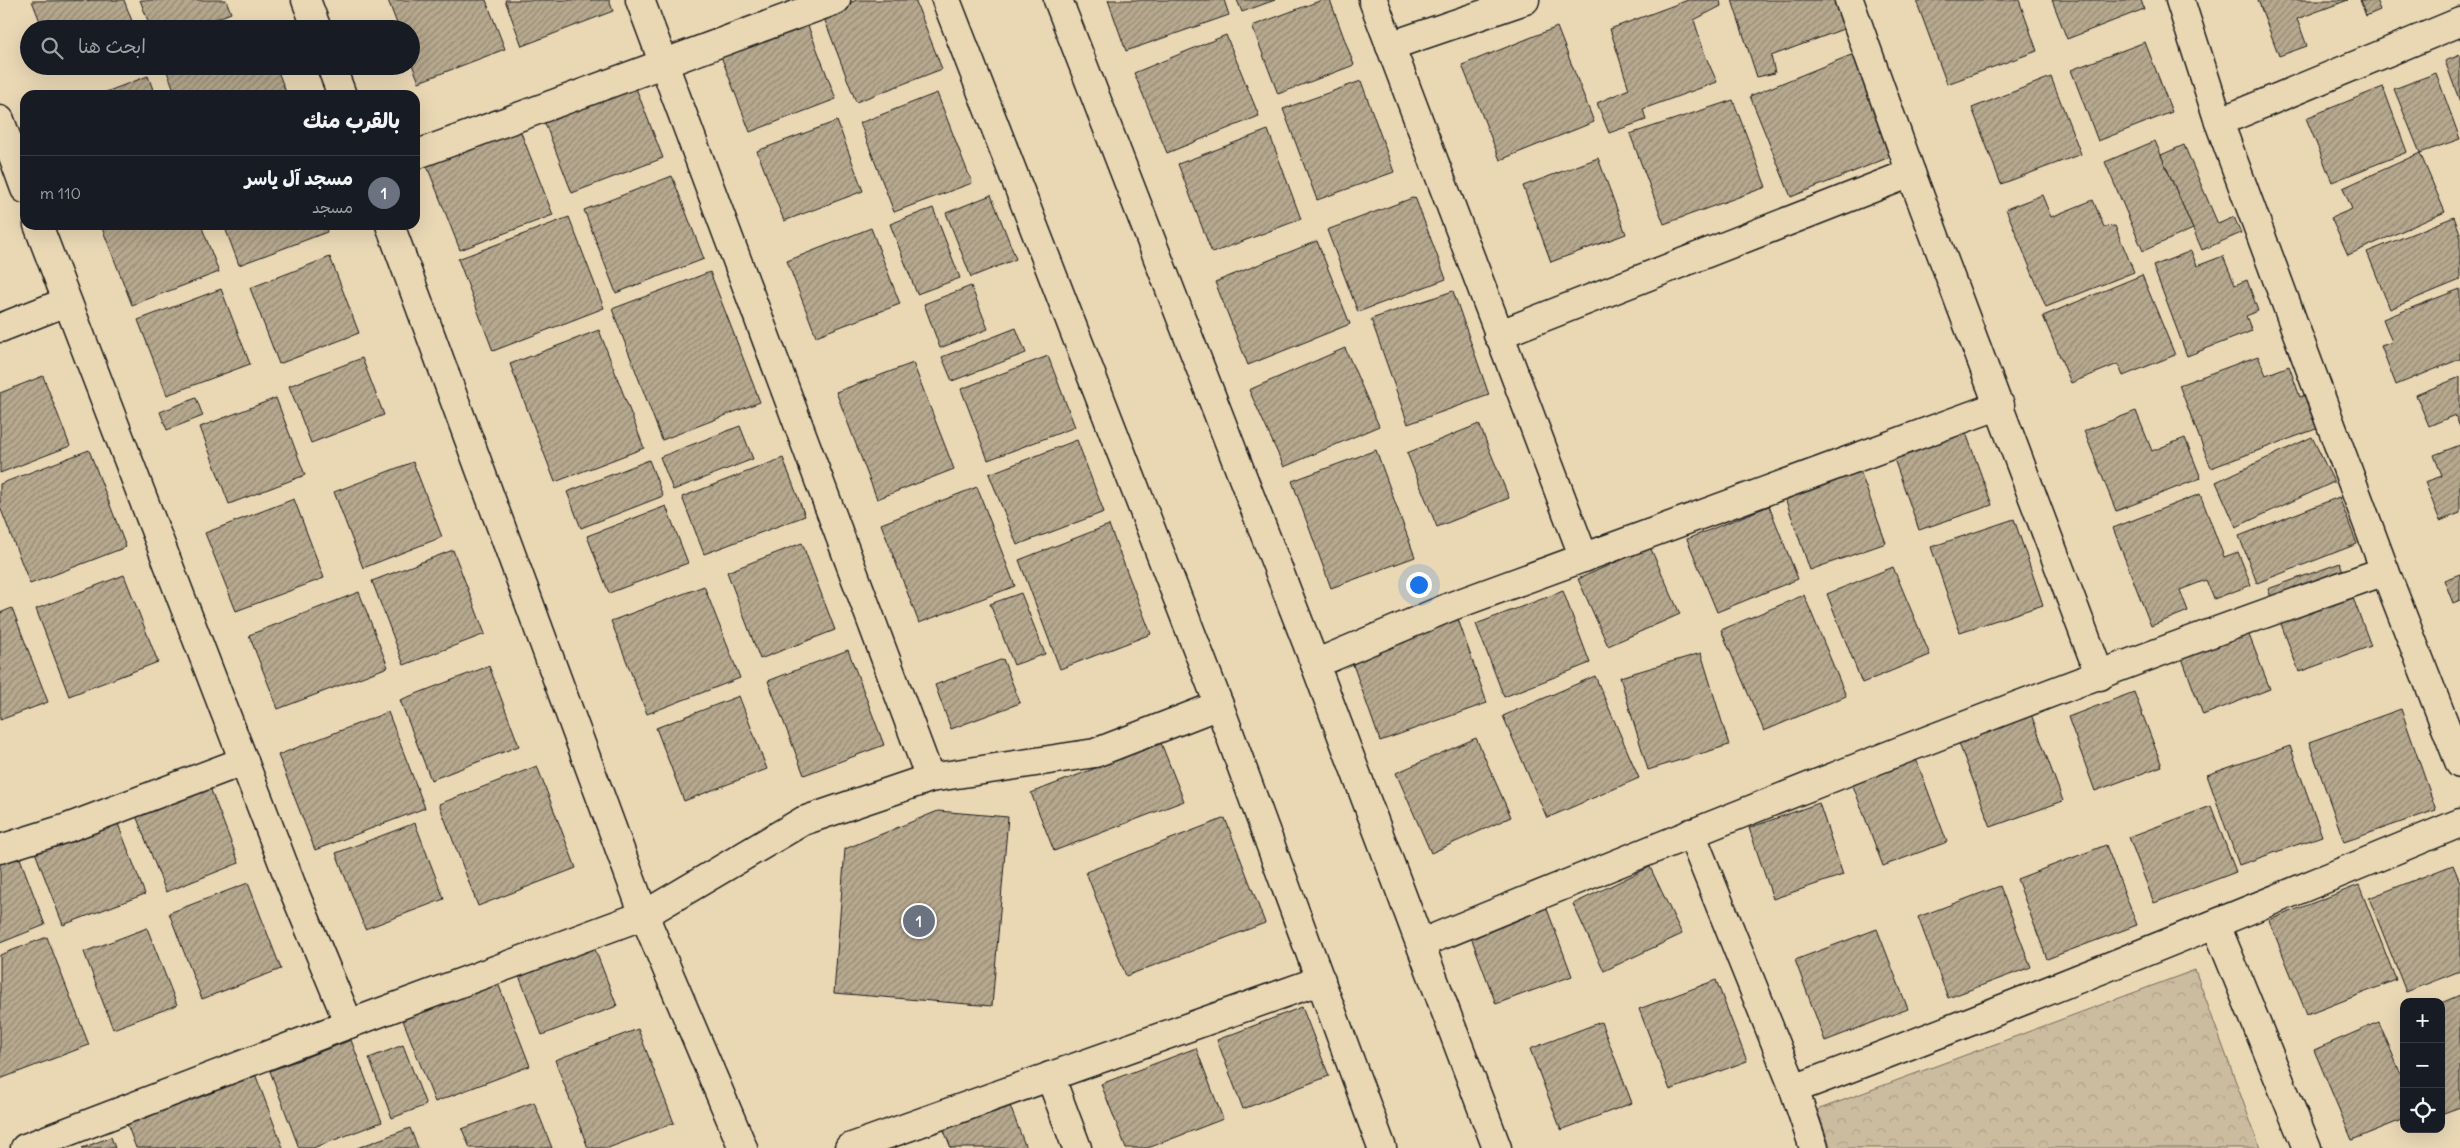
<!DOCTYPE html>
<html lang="ar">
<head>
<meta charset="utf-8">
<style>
  :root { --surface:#171b24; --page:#242831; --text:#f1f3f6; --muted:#9ea1a6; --line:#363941; --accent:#d1495b }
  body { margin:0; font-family:Delius,"Playpen Sans Arabic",sans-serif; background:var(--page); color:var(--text); direction:rtl }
  .controls { position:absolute; right:15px; bottom:15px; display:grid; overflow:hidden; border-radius:10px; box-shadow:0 5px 20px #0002 }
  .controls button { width:45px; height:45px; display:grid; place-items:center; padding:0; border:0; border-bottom:1px solid var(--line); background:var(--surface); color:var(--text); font:25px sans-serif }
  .you { position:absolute; left:1418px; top:584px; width:18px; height:18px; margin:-12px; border:4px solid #fff; border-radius:50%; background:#1a73e8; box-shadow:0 0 0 8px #1a73e833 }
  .badge { display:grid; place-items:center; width:32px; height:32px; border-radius:50%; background:var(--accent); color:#fff; font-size:16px; font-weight:700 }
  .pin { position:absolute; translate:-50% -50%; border:2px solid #fff; box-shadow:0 1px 5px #0006 }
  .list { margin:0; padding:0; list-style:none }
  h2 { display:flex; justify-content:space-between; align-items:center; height:65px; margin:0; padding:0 20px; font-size:21px }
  h2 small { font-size:16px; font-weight:400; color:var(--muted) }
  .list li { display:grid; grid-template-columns:32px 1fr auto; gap:15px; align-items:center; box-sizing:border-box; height:75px; padding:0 20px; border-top:1px solid var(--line) }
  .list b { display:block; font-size:19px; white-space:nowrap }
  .list p { margin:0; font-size:16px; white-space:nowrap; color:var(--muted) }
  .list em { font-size:16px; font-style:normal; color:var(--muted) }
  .icon { flex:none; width:28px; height:28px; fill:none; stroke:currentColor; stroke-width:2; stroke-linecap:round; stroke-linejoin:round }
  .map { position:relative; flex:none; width:2460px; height:1148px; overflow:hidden; direction:ltr }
  .search { position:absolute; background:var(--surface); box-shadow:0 5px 20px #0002; left:20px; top:20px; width:400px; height:55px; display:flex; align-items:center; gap:12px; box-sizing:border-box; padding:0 18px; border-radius:28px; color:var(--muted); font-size:19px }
  .panel { position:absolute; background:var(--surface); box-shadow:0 5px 20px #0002; left:20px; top:90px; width:400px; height:140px; border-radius:15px; direction:rtl }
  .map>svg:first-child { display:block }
  .park { fill:url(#park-crowns); stroke:#746c5e }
  .building { fill:url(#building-hatch); stroke:#1c1c1c }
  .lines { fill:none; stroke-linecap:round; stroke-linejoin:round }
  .street-casing { stroke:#1c1c1c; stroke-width:31 }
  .street { stroke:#ead8b5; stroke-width:28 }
</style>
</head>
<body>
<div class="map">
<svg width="2460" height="1148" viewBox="0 0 2460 1148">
  <defs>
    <pattern id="park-crowns" width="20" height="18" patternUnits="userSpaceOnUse" patternTransform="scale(1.25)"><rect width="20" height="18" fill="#ccbc9f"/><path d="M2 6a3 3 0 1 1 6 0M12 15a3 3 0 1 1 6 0" fill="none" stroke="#afa188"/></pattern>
    <pattern id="building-hatch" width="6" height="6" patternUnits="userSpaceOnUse" patternTransform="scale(1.25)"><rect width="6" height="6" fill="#b7a98f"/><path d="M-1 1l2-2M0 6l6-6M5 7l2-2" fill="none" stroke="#948974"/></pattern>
  </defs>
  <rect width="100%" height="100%" fill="#ead8b5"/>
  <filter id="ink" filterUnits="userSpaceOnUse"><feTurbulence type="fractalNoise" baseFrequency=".02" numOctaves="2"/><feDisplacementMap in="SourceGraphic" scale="10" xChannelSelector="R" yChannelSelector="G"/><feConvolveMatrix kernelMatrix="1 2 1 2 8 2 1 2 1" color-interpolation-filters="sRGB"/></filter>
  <g filter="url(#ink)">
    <polygon class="park" points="2195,970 2260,1148 1831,1148 1817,1110"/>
    <g class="building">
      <polygon points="124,0 135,29 43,29 32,1"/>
      <polygon points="140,0 226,0 231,13 190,29 151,29"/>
      <polygon points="388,0 486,0 505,49 419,82 411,62 411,29 399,29"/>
      <polygon points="505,0 609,0 613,11 522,46"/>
      <polygon points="857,0 915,0 942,69 856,102 822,13"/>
      <polygon points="1108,0 1224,0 1229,15 1126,51"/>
      <polygon points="1237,0 1275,0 1242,12"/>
      <polygon points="1322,0 1330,0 1354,65 1278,94 1252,26"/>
      <polygon points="1688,0 1720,0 1721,6 1694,20 1705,55 1717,82 1643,109 1646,120 1609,133 1597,103 1629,89 1610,29"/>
      <polygon points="1732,0 1846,0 1854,25 1771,56 1775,73 1757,77"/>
      <polygon points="1926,0 2019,0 2037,51 1947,84 1917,3"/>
      <polygon points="2052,0 2141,0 2144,9 2067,39"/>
      <polygon points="2258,0 2348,0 2297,19 2307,46 2279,56"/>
      <polygon points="2360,0 2376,0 2380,10 2366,16"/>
      <polygon points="805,18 836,99 750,132 719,51"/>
      <polygon points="259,22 262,29 242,29"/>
      <polygon points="1557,27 1594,122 1500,160 1462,65"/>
      <polygon points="1226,35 1259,116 1167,153 1134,73"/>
      <polygon points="2145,42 2172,112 2098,141 2071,70"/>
      <polygon points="1861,51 1902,152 1791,197 1750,96"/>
      <polygon points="2460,55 2460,102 2445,61"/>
      <polygon points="58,66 84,66 61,75"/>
      <polygon points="165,66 276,66 287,95 176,95"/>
      <polygon points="2436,73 2460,139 2420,153 2394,89"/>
      <polygon points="148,76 155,95 98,95"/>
      <polygon points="2051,77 2081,154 2001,184 1972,108"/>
      <polygon points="1361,81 1394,172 1317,200 1283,109"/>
      <polygon points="634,83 663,158 572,193 543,118"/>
      <polygon points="2383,87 2407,152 2332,182 2306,118"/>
      <polygon points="937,93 972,183 894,212 860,123"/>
      <polygon points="1733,100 1766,187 1664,224 1630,134"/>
      <polygon points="837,121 863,191 784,221 757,151"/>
      <polygon points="520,130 553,215 460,250 427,166"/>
      <polygon points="1268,130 1301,219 1212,253 1178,164"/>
      <polygon points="2155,141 2193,229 2143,251 2105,162"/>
      <polygon points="2184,145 2218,224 2234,217 2241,233 2202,250 2161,155"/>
      <polygon points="2420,153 2445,212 2348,255 2331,218 2352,209 2343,188"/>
      <polygon points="1598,158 1626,234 1551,262 1523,186"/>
      <polygon points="672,176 704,259 616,293 584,210"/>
      <polygon points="991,195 1016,259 971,277 946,213"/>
      <polygon points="2042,195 2051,217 2093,200 2104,227 2115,226 2134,272 2046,307 2006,209"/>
      <polygon points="1415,197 1446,279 1358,312 1327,230"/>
      <polygon points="933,208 960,278 917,294 890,224"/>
      <polygon points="569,217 604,308 493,351 458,259"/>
      <polygon points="2454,217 2460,233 2460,280 2390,309 2367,252"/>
      <polygon points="110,225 201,225 219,272 132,305 102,228"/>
      <polygon points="224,225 325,225 327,232 239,265"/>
      <polygon points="871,228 900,304 816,336 787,261"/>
      <polygon points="1317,241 1350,324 1248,365 1215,282"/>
      <polygon points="2191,251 2197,266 2223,256 2235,285 2247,280 2258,311 2246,316 2252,331 2187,356 2153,266"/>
      <polygon points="330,257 359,333 279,364 250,288"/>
      <polygon points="710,272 760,402 662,440 612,309"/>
      <polygon points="2142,275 2175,355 2123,376 2118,364 2071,383 2043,316"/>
      <polygon points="971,286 988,329 940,348 924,304"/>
      <polygon points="221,289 250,364 167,395 138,320"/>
      <polygon points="2460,289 2460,359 2396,385 2381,346 2392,342 2383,319"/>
      <polygon points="1453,291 1489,395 1408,424 1371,319"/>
      <polygon points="1016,328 1026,353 952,381 942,357"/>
      <polygon points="599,330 644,448 555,482 510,364"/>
      <polygon points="1345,348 1379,426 1284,467 1249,390"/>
      <polygon points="1048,356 1075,427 988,460 961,389"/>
      <polygon points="2258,356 2266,375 2289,366 2300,397 2311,393 2324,426 2211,468 2179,385"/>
      <polygon points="362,358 384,415 311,443 289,386"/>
      <polygon points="913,363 954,469 877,499 836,392"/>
      <polygon points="43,376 70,446 0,473 0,393"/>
      <polygon points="2460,377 2460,427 2455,415 2429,426 2416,395"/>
      <polygon points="196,398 203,416 167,430 160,412"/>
      <polygon points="276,398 305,475 229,504 200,427"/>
      <polygon points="2136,411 2152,451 2185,438 2201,478 2116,511 2084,431"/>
      <polygon points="1479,424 1509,498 1437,527 1407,453"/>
      <polygon points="740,426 753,459 673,490 660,457"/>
      <polygon points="1965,430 1992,505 1919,530 1893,456"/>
      <polygon points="2312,437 2334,482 2236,527 2216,482"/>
      <polygon points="1077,440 1104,512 1017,545 989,474"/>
      <polygon points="2460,445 2460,513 2440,521 2425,482 2442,476 2434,455"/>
      <polygon points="89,450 126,547 30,584 0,507 0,484"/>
      <polygon points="1376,450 1415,557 1331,588 1292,481"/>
      <polygon points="783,458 805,516 704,554 682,497"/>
      <polygon points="649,460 663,496 581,528 567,492"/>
      <polygon points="413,462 442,537 363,568 334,492"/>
      <polygon points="1859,468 1886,543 1810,570 1784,495"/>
      <polygon points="977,487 1015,586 919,623 881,524"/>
      <polygon points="2200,494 2224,557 2238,552 2251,585 2214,599 2206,580 2180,590 2188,611 2151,626 2113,528"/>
      <polygon points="2339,497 2357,544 2257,583 2239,536"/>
      <polygon points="294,499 324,578 236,611 205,533"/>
      <polygon points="666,506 688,563 609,593 587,536"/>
      <polygon points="1769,506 1798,579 1717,612 1687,539"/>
      <polygon points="2014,519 2043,605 1960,632 1931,547"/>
      <polygon points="1109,525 1151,634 1060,669 1019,560"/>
      <polygon points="802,543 835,630 760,659 727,572"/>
      <polygon points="1650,547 1680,614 1608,646 1578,579"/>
      <polygon points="453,550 485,634 404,665 372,581"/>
      <polygon points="2340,563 2371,646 2299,672 2268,589"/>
      <polygon points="1893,567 1930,655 1862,683 1827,594"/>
      <polygon points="2460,574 2460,600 2453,603 2444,580"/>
      <polygon points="124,575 158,662 69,696 36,609"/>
      <polygon points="704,586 740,678 647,714 611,621"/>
      <polygon points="1563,591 1590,663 1504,697 1476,624"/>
      <polygon points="359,592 388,667 278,709 249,635"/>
      <polygon points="1021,593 1045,654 1014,665 990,604"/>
      <polygon points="1804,595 1846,696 1764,731 1721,630"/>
      <polygon points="12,608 48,702 0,720 0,613"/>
      <polygon points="2242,617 2270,689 2203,715 2176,642"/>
      <polygon points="1458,619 1487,703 1380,741 1350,656"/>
      <polygon points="848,650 884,745 804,775 768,681"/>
      <polygon points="1701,653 1729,745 1648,770 1620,677"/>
      <polygon points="1003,659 1020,703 951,729 935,685"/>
      <polygon points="489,666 519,746 431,780 400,700"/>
      <polygon points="1595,676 1639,778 1547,818 1503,716"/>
      <polygon points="2134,692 2162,766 2095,791 2068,717"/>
      <polygon points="739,696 767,769 684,801 656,728"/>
      <polygon points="2401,709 2436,810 2344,842 2309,742"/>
      <polygon points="388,712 425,808 315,850 278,755"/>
      <polygon points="2031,714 2063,801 1991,827 1958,741"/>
      <polygon points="1476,738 1511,817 1431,853 1396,773"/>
      <polygon points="1161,743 1184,801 1054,851 1031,793"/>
      <polygon points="2290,746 2322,836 2239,865 2207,775"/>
      <polygon points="1916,759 1947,842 1883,866 1852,783"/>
      <polygon points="537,766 576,868 478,906 439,804"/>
      <polygon points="209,785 239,863 166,892 135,813"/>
      <polygon points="1819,803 1843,875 1773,899 1749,828"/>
      <polygon points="2211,806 2236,872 2154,903 2129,837"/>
      <polygon points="938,811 1008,817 992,1006 834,993 845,849"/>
      <polygon points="115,816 145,894 63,925 33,847"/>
      <polygon points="1225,818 1265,923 1126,976 1086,872"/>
      <polygon points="415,823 444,899 365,929 336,853"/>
      <polygon points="2106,845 2137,925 2047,959 2017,879"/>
      <polygon points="18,853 45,925 0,943 0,860"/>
      <polygon points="2453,865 2460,882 2460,971 2406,992 2369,898"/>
      <polygon points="1650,867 1682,934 1604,971 1573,904"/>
      <polygon points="248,883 281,969 202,999 169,913"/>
      <polygon points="2359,885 2396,980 2307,1015 2269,920"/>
      <polygon points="2000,886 2031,967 1948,998 1918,917"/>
      <polygon points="1544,901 1572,976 1496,1004 1468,929"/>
      <polygon points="147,928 177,1005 113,1029 84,952"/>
      <polygon points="1877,929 1908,1009 1825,1041 1795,960"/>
      <polygon points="47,937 89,1045 0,1079 0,955"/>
      <polygon points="593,944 617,1006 542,1035 518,973"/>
      <polygon points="496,978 530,1066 435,1102 401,1015"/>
      <polygon points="1716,980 1747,1061 1670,1090 1639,1009"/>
      <polygon points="2460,995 2460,1107 2441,1114 2441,1003"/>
      <polygon points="1302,1007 1329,1076 1243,1109 1217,1040"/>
      <polygon points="1601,1022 1632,1103 1561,1130 1530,1049"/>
      <polygon points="2379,1022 2404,1082 2404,1119 2352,1140 2314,1050"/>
      <polygon points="638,1029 674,1123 608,1148 588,1148 555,1060"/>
      <polygon points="351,1040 382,1122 313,1148 299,1148 270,1071"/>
      <polygon points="403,1045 426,1105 392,1118 369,1058"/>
      <polygon points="1196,1048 1223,1119 1148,1148 1126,1148 1101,1084"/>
      <polygon points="254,1071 283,1148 136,1148 126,1121"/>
      <polygon points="1007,1098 1026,1148 951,1148 941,1123"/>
      <polygon points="534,1102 552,1148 470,1148 462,1129"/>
      <polygon points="410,1128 418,1148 357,1148"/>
      <polygon points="111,1137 115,1148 82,1148"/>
    </g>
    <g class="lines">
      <defs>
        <g id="street">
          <polyline points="306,0 317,29"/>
          <polyline points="640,0 930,778"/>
          <polyline points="946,0 1219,705 1382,1148"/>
          <polyline points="1058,0 1315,664 1497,1148"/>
          <polyline points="1373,0 1584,558"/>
          <polyline points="1849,0 1911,173 2100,676"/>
          <polyline points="2180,0 2219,122 2385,571 2460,764"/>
          <polyline points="1390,46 1525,0"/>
          <polyline points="331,66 342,95"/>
          <polyline points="0,120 25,189"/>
          <polyline points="2219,122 2460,22"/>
          <polyline points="415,155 836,0"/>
          <polyline points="38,225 291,884 349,1024"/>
          <polyline points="390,225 644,915 743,1148"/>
          <polyline points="0,328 66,302"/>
          <polyline points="1498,335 1911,173"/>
          <polyline points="1315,664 1452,606 2000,405"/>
          <polyline points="1691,833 1794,1089 1814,1148"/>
          <polyline points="0,849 67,828 244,761"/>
          <polyline points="2216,925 2307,1148"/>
          <path d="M1422,943C1740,813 2060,684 2385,571"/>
          <polyline points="1050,1076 1077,1148"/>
          <path d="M1794,1089C2018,1005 2239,915 2460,823"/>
          <polyline points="25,1148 349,1024 644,915 803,821 930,778 1095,753 1219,705"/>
          <polyline points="849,1148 1321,980"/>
        </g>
      </defs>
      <use href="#street" class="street-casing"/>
      <use href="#street" class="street"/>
    </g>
  </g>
</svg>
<div class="controls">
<button>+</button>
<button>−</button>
<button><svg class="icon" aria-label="locate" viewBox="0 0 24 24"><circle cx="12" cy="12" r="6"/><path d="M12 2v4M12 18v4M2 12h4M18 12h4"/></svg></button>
</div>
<div class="you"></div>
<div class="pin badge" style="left:919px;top:921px;background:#6b7280">1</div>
<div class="search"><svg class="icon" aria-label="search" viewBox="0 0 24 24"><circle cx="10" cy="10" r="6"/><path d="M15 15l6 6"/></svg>ابحث هنا</div>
<section class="panel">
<h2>بالقرب منك<small></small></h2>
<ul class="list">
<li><span class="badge" style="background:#6b7280">1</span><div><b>مسجد آل ياسر</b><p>مسجد</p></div><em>110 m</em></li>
</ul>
</section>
</div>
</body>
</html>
